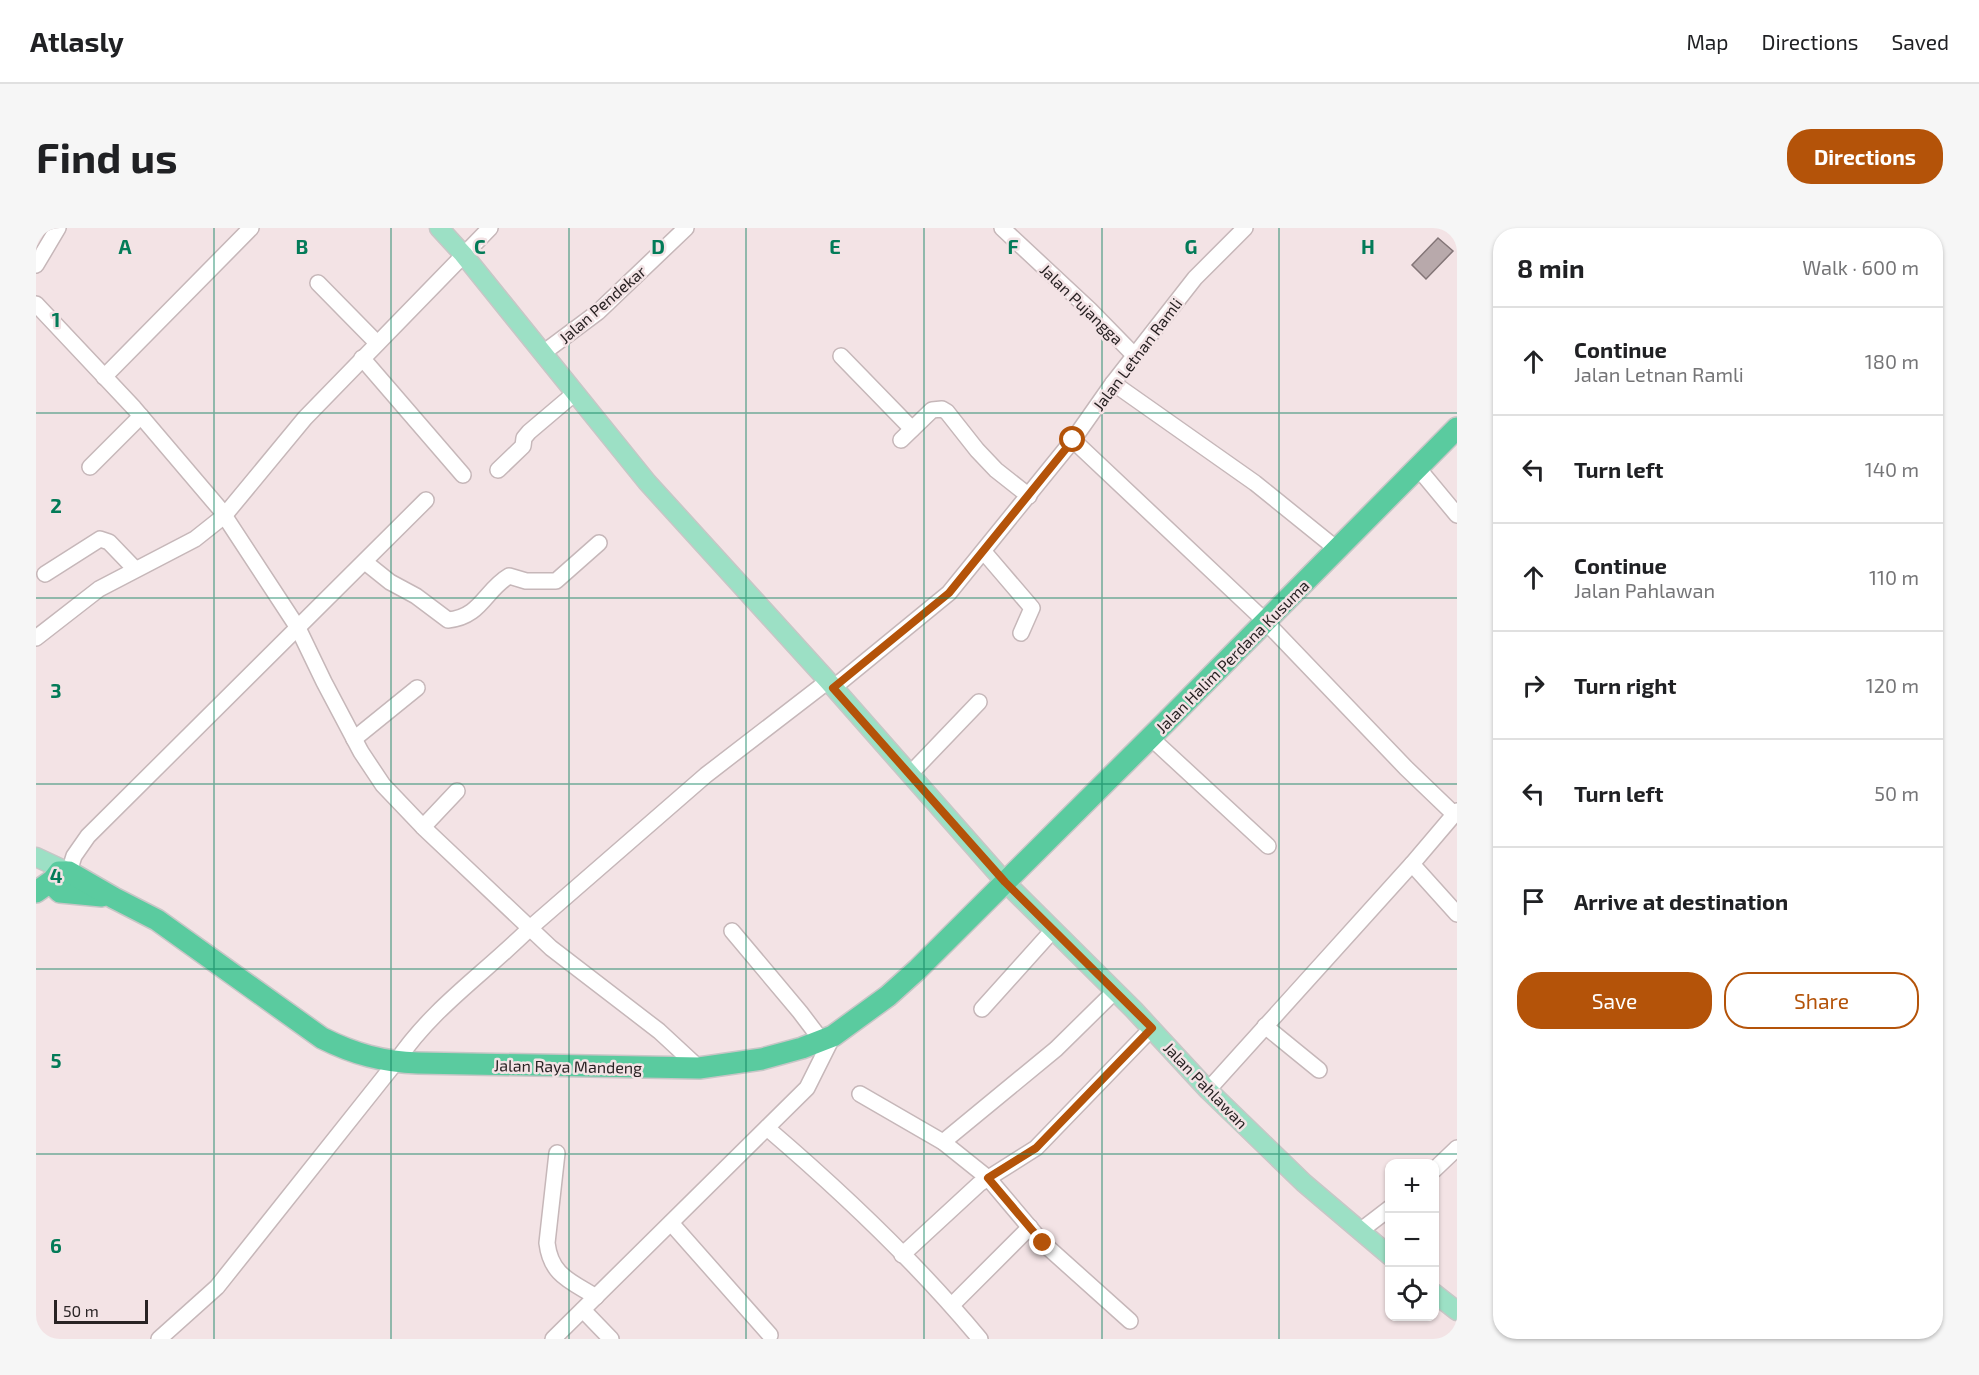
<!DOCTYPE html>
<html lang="en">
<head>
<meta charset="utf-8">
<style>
  :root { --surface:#fff; --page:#f6f6f6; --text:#202124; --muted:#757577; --line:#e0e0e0; --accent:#b45309 }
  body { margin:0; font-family:"Exo 2",sans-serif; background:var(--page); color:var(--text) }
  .controls { position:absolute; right:18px; bottom:18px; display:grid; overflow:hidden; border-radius:12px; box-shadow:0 2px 4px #0004 }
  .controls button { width:54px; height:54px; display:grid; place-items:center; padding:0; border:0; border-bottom:2px solid var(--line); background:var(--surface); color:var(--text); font:30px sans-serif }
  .scale { position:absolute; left:18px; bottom:15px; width:94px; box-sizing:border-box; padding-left:6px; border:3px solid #292324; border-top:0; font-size:16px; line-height:21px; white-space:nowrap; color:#292324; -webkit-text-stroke:4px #f3e3e5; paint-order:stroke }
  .stop { position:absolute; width:18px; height:18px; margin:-14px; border:4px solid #b45309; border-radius:50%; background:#fff }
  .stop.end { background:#b45309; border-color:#fff; box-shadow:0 2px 6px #0008 }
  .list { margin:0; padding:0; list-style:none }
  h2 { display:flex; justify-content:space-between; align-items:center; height:78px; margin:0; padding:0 24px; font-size:26px }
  h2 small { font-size:20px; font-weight:400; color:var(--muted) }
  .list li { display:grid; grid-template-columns:39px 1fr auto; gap:18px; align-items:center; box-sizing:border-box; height:108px; padding:0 24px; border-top:2px solid var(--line) }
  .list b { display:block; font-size:22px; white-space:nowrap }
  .list p { margin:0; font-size:20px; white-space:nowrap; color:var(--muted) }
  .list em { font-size:20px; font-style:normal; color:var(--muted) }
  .actions { display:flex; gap:12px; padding:18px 24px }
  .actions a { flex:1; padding:14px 0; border:2px solid var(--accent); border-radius:24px; text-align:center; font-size:21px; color:var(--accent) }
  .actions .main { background:var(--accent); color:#fff }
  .icon { flex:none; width:33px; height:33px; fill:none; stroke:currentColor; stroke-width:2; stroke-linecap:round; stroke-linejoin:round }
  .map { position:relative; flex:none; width:1421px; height:1111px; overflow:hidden; border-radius:24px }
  header { display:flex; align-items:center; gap:36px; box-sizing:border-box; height:84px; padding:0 30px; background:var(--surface); border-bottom:2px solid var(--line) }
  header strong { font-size:28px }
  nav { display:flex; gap:33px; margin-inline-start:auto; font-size:21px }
  .intro { display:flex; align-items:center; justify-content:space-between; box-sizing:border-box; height:144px; padding:0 36px }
  h1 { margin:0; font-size:42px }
  .button { padding:15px 27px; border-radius:24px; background:var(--accent); color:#fff; font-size:21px; font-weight:700 }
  main { display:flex; gap:36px; padding:0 36px }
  aside { flex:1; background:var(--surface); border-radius:24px; box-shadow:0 2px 4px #0004 }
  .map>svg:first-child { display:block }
  .building { fill:#b8a9ab; stroke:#837577; stroke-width:1.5 }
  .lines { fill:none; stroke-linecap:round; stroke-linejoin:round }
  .minor-casing { stroke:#c6b7b9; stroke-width:18 }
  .major-casing { stroke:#c7c6c6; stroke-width:21 }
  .highway-casing { stroke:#c7c6c6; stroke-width:24 }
  .minor { stroke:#fff; stroke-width:15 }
  .major { stroke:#9ce0c5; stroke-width:18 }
  .highway { stroke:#5acb9f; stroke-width:21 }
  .route { stroke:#b45309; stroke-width:8 }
  .grid { fill:none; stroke:#037b58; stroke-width:1.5; stroke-opacity:0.55 }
  .labels { text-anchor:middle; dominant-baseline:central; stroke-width:5; stroke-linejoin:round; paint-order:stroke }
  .street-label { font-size:16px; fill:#292324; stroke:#f3e3e5 }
  .grid-label { font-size:20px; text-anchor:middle; font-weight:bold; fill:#037b58; stroke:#f3e3e5; stroke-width:5; stroke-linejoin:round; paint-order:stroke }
</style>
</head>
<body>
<header>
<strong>Atlasly</strong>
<nav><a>Map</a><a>Directions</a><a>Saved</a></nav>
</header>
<div class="intro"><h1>Find us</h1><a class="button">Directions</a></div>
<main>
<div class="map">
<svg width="1421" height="1111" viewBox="0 0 1421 1111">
  <rect width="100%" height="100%" fill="#f3e3e5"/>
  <polygon class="building" points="1402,10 1417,23 1390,51 1376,37"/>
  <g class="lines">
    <defs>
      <g id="minor">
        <polyline points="966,0 1054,82 1099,128"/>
        <polyline points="0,37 22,0"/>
        <polyline points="282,55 341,115"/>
        <polyline points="0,76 98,180 184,281 262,400 288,454 325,524 347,557 389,601 515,720 623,803 663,840"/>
        <polyline points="507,125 562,84 650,0"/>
        <polyline points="805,128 876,201"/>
        <polyline points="326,130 427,247"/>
        <polyline points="68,149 215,0"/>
        <polyline points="1077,155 1219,255 1302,322"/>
        <polyline points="865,212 896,182 906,181 911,184 941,222 960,242 993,268"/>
        <polyline points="1037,212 1229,393 1370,540 1418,586"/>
        <polyline points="54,239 105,188"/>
        <polyline points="1382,240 1421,287"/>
        <polyline points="462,242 487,218 488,210 493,204 539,165"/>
        <polyline points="948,324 996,380 985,405"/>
        <path d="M329,334L354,354L380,368L412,392C445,389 449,362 473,348L490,353H520L563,315"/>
        <polyline points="9,346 64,311 73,314 99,341"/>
        <polyline points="0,410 63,361 159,311 188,288 269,190 454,0"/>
        <polyline points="797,460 913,365 1037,212 1077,155 1159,50 1209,0"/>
        <polyline points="1115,510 1232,618"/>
        <polyline points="318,511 381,460"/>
        <polyline points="874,546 943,474"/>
        <polyline points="387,599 421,563"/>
        <polyline points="1376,636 1421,686"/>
        <polyline points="33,644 38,628 52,608 390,272"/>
        <polyline points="696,703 764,784 786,813"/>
        <polyline points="946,781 1017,702"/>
        <polyline points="1229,798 1283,842"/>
        <polyline points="1172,862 1376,636 1421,583"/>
        <polyline points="824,866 907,914 952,950 1007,1015 1094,1093"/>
        <path d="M731,900C807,965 880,1034 944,1111"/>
        <polyline points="907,914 1020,821 1079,763"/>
        <path d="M521,925L511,1015C515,1048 535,1053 560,1069"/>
        <polyline points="1398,942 1421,920"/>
        <polyline points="635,995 734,1107"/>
        <polyline points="1324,1003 1354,980"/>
        <polyline points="866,1027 943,956 1000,920 1116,800"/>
        <polyline points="916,1077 994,999"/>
        <polyline points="547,1082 575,1111"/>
        <path d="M123,1111L181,1059L360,834C397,779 448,746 494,700L670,547L792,453"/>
        <polyline points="517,1111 771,860 797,808"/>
      </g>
      <g id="major">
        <polyline points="403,0 427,26 611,254 792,453 969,654 1098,782 1172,862 1268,955 1354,1028"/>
        <polyline points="0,629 30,643"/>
        <polyline points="1398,1065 1421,1083"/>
      </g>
      <g id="highway">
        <polyline points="17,652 19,659 24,664 66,668"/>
        <path d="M0,664L17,652L23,644H33L78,670L121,692L286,810C318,826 347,834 382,835L663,840L726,831L766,820L797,808L852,768L882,741L1129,495L1421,200"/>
      </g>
    </defs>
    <use href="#minor" class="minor-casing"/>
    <use href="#major" class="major-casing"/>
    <use href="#highway" class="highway-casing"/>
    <use href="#minor" class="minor"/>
    <use href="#major" class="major"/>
    <use href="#highway" class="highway"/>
  </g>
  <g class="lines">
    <polyline class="route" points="1007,1015 952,950 1000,920 1116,800 969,654 797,460 913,365 1037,212"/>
  </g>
  <path class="grid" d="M178,0V1111M355,0V1111M533,0V1111M710,0V1111M888,0V1111M1066,0V1111M1243,0V1111M0,185H1421M0,370H1421M0,556H1421M0,741H1421M0,926H1421"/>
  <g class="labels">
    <g class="street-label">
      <text transform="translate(566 76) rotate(-41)">Jalan Pendekar</text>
      <text transform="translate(1046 76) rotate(44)">Jalan Pujangga</text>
      <text transform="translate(1101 126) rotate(-53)">Jalan Letnan Ramli</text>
      <text transform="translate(1196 428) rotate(-45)">Jalan Halim Perdana Kusuma</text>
      <text transform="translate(532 838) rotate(1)">Jalan Raya Mandeng</text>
      <text transform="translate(1170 857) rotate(46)">Jalan Pahlawan</text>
    </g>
  </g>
  <g class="grid-label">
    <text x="89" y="26">A</text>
    <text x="266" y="26">B</text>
    <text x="444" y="26">C</text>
    <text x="622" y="26">D</text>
    <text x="799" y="26">E</text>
    <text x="977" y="26">F</text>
    <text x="1155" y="26">G</text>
    <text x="1332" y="26">H</text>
    <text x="20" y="99">1</text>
    <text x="20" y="285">2</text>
    <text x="20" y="470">3</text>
    <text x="20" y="655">4</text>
    <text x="20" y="840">5</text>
    <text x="20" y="1025">6</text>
  </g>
</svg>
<div class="controls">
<button>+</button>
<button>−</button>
<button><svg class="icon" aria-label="locate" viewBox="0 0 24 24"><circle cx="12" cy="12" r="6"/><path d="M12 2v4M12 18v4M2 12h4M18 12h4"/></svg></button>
</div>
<div class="scale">50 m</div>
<div class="stop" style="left:1037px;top:212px"></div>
<div class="stop end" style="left:1007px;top:1015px"></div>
</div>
<aside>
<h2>8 min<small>Walk · 600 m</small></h2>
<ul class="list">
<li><svg class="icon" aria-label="ahead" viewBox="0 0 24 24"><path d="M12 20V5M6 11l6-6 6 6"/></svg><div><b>Continue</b><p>Jalan Letnan Ramli</p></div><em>180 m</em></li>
<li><svg class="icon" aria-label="left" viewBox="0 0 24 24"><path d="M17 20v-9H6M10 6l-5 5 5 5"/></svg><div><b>Turn left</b></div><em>140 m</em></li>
<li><svg class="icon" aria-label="ahead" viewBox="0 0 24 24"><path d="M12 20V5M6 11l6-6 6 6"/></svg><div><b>Continue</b><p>Jalan Pahlawan</p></div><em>110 m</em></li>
<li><svg class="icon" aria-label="right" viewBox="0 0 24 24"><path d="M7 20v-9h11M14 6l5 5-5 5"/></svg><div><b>Turn right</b></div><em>120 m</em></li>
<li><svg class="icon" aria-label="left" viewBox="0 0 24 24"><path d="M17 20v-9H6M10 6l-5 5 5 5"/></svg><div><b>Turn left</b></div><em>50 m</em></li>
<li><svg class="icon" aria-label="arrive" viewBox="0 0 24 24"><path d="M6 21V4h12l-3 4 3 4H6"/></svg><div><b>Arrive at destination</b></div></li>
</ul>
<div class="actions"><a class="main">Save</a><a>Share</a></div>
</aside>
</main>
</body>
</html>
